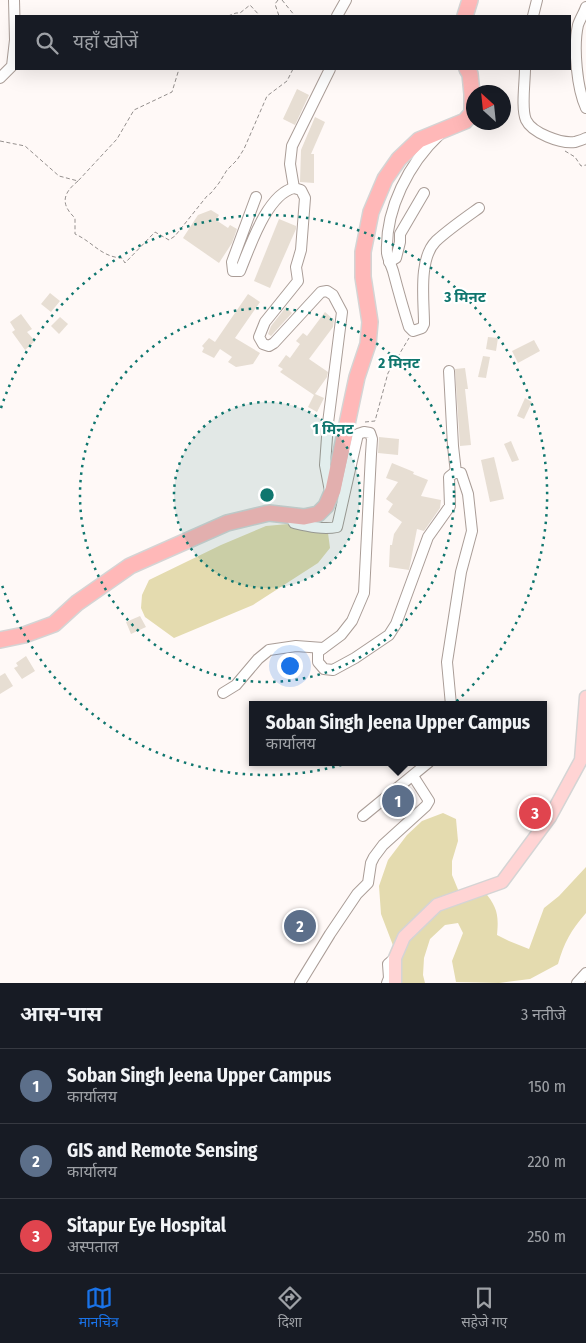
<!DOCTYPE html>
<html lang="hi">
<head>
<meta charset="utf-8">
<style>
  :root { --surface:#171b24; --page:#242831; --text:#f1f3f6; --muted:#9ea1a6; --line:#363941; --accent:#1a73e8 }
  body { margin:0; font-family:"Fira Sans Condensed","Noto Sans Devanagari",sans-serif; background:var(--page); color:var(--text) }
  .compass { position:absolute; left:466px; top:85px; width:45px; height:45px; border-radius:50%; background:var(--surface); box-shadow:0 5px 20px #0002; rotate:333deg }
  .you { position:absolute; left:289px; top:665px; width:18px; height:18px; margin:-12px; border:4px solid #fff; border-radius:50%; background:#1a73e8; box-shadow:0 0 0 8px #1a73e833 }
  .badge { display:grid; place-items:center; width:32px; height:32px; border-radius:50%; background:var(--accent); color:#fff; font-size:16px; font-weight:700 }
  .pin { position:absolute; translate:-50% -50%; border:2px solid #fff; box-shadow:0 1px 5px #0006 }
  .popup { position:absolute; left:249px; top:701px; width:298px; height:65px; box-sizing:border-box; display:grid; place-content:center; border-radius:0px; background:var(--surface); filter:drop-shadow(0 1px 4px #0005); font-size:16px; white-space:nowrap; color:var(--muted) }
  .popup b { font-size:19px; color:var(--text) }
  .popup::after { content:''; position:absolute; left:50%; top:100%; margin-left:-10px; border:10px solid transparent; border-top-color:var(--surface) }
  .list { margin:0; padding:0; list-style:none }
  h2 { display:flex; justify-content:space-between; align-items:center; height:65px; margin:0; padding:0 20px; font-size:21px }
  h2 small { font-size:16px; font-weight:400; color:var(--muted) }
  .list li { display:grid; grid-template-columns:32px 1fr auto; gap:15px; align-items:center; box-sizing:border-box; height:75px; padding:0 20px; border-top:1px solid var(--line) }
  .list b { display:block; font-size:19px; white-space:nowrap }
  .list p { margin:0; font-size:16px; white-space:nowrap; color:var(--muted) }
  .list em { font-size:16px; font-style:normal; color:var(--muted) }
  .icon { flex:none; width:28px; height:28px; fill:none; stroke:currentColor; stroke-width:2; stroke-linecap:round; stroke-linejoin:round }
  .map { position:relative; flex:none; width:586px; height:983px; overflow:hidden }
  .search { position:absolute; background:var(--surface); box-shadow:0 5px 20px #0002; left:15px; right:15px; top:15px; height:55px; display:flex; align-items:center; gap:12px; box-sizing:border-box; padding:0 18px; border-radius:0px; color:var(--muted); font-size:19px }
  .sheet { height:290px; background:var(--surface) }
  nav { display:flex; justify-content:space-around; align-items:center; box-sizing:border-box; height:70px; border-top:1px solid var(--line); background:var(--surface); font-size:14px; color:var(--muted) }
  nav a { display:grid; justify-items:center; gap:2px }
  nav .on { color:var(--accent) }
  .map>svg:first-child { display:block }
  .green { fill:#e4dbaf }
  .building { fill:#e7ded3 }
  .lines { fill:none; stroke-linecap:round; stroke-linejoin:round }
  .minor-casing { stroke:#aa9d97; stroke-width:12 }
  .major-casing { stroke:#d5d4d4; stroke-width:15 }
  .highway-casing { stroke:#d5d4d4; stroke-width:18 }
  .path { stroke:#95908e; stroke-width:1; stroke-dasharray:4 2.5; stroke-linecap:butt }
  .minor { stroke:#fff; stroke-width:10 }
  .major { stroke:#ffd4d4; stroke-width:12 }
  .highway { stroke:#ffb8b8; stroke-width:15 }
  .ring { fill:none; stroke:#0f766e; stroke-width:2.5; stroke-dasharray:2.5 5 }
  .centre { fill:#0f766e; stroke:#fff; stroke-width:2.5 }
  .ring-label { font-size:15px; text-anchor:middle; font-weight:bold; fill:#0f766e; stroke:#fff; stroke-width:4.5; stroke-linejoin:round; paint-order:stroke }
</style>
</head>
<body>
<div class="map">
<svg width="586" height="983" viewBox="0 0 586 983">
  <rect width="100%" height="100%" fill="#fff9f7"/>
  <g class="green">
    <polygon points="288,524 311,531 328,533 330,548 318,563 253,605 174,638 145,617 141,608 142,595 149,580 221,545 266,526"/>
    <path d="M443,813L456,819L458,841L452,861V875L459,892L484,891C497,907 499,914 497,935L509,941L529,949L544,908L559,896L586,867V913C571,930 564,943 558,964L530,979L499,983L456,982L452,961L463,933L458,923L445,925L430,939L424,958L423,975L425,983H400L394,948L381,914L379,886L388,860L407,835L422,821Z"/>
  </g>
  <g class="building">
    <polygon points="297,89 309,95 295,125 283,119"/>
    <polygon points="315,117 325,122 311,154 314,154 314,183 300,182 301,150"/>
    <polygon points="211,210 219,215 216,220 228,228 230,225 237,229 232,243 219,263 183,238 198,215"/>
    <polygon points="279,219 296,226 296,229 270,288 254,281"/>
    <polygon points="50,293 60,301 51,312 41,304"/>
    <polygon points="248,294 260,302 235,338 260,353 253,364 236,367 228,362 232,357 220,349 214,358 202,352 204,348 202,346 209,338 215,342"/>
    <polygon points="286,307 292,313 271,336 268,334 271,326"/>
    <polygon points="325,312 334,320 333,327 309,359 328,372 327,377 315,394 324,398 317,412 308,407 314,395 280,372 283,369 278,366 286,355 290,358 300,344 296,341 303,333 307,336"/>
    <polygon points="21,314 32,329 27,332 35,341 25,350 12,332 15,330 10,322"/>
    <polygon points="60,317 68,324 59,334 51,326"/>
    <polygon points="488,337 498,338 496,351 486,349"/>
    <polygon points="534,340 540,351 518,363 512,351"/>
    <polygon points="483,356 490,357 486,378 478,377"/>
    <polygon points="465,368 468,389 465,389 471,445 460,446 455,369"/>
    <polygon points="525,398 532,402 524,419 517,416"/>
    <polygon points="379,437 399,439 398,455 378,453"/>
    <polygon points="511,441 519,460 512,462 504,444"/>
    <polygon points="494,457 504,499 490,502 481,460"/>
    <polygon points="392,463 414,472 413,474 428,480 421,496 441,500 440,508 424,531 417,529 409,570 389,567 390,545 392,545 394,534 402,522 388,512 393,504 386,499 398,482 386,478"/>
    <polygon points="140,616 146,627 131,634 126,622"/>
    <polygon points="26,656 35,671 22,679 14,668 18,666 16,663"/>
    <polygon points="5,673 13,686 0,694 0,676"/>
    <polygon points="533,802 544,809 536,822 524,815"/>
    <polygon points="306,922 314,928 306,939 298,932"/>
  </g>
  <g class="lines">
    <defs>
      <g id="minor">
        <path d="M586,7C584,13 580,19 578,25C573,47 577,89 586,108"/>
        <polyline points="337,16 346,0"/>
        <polyline points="533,16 537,0"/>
        <path d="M525,69C525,82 521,109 526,120C532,133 561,144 575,142C578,141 582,140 586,138"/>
        <polyline points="0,78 12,66 15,40 14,0"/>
        <path d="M440,134C409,163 385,209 387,253C388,259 391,265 393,271C398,290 403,308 409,327L413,331L422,328L424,324C424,300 418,259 436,241C449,229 465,218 479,208"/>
        <polyline points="294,188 290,164 292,146 330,69"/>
        <path d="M256,197L232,262L233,271H240C250,247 267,194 294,188L301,190L305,198L301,250L296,267L298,281L265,322L259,337L263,344L269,346L274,343L321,292L327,291L333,295L342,312L328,423L325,465L330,491"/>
        <polyline points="389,262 396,258 400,242 400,234 424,193"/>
        <polyline points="449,371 453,446 456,473"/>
        <path d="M291,517L294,523C307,526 323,530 337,527L358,434L364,432L370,433L372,439L371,454L364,593L352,621L341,635L318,652V662L324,669L333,670L355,658L389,635L396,624L428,537L450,506L449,477L454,473H461L468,494L472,531L461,572L447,662L451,705"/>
        <polyline points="223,693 236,685 258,659 269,650 296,646 323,648"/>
        <polyline points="363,816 429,762"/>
        <polyline points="300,983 330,934 357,894 368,883 371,863 374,857 383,845 426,806 429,801 413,776"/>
        <polyline points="387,983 389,978 388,964 395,958"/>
        <polyline points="577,983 586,973"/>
      </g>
      <polyline id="major" points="395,983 395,958 404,937 437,905 502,882 550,817 581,760 586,697"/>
      <g id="highway">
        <polyline points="465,16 470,0"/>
        <polyline points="0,640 24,635 54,624 77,603 130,566 227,523 269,513 304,517 318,514 326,506 333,490 357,377 368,344 370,322 363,277 363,252 371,212 385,179 399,159 419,140 465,121 472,113 472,94 470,74 467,69"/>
      </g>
    </defs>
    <use href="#minor" class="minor-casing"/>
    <use href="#major" class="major-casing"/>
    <use href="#highway" class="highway-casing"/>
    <g class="path">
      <polyline points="278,0 275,4 279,16"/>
      <polyline points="282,0 295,16"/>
      <polyline points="228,16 236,13 240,13 250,5 260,16"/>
      <polyline points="0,141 25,146 59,176 78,181 117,139 134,110 172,92 179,69"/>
      <polyline points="565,151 575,157 581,166 586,165"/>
      <path d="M78,181C63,193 60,204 75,218V234C93,242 101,257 122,258L125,263L155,232L169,240L175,236L207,196L211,193L219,183L227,170L237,160L244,149L267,96L287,81L293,69"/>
      <polyline points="365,422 375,421 388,373 409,338"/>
    </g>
    <use href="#minor" class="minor"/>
    <use href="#major" class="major"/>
    <use href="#highway" class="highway"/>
  </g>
  <circle cx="267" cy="495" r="93" fill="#0f766e" fill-opacity=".12"/>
  <g class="ring">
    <circle cx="267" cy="495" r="93"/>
    <circle cx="267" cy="495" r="187"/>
    <path d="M1 408A280 280 0 1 1 1 582"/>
  </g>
  <circle cx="267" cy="495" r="8" class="centre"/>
  <g class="ring-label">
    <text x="465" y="302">3 मिनट</text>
    <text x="399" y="368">2 मिनट</text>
    <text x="333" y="434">1 मिनट</text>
  </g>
</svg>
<svg class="compass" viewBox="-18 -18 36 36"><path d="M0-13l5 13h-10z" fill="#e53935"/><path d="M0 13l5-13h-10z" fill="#9ea1a6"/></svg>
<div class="you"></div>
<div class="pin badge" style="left:398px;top:801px;background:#5c6f8a">1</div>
<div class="popup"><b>Soban Singh Jeena Upper Campus</b>कार्यालय</div>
<div class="pin badge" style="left:300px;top:926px;background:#5c6f8a">2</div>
<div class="pin badge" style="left:535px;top:813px;background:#e0444e">3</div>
<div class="search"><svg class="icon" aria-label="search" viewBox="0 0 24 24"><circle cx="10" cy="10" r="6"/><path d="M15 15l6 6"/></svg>यहाँ खोजें</div>
</div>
<section class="sheet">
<h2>आस-पास<small>3 नतीजे</small></h2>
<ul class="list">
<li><span class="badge" style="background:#5c6f8a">1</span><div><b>Soban Singh Jeena Upper Campus</b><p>कार्यालय</p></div><em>150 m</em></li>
<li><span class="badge" style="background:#5c6f8a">2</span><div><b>GIS and Remote Sensing</b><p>कार्यालय</p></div><em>220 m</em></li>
<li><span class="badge" style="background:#e0444e">3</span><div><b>Sitapur Eye Hospital</b><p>अस्पताल</p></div><em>250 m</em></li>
</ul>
</section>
<nav>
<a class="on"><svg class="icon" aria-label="map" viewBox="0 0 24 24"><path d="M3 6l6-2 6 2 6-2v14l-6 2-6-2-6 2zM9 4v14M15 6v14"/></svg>मानचित्र</a>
<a><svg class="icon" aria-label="directions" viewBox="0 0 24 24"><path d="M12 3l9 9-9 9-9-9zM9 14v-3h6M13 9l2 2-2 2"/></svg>दिशा</a>
<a><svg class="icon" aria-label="saved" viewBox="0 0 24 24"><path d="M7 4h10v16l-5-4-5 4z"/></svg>सहेजे गए</a>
</nav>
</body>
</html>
